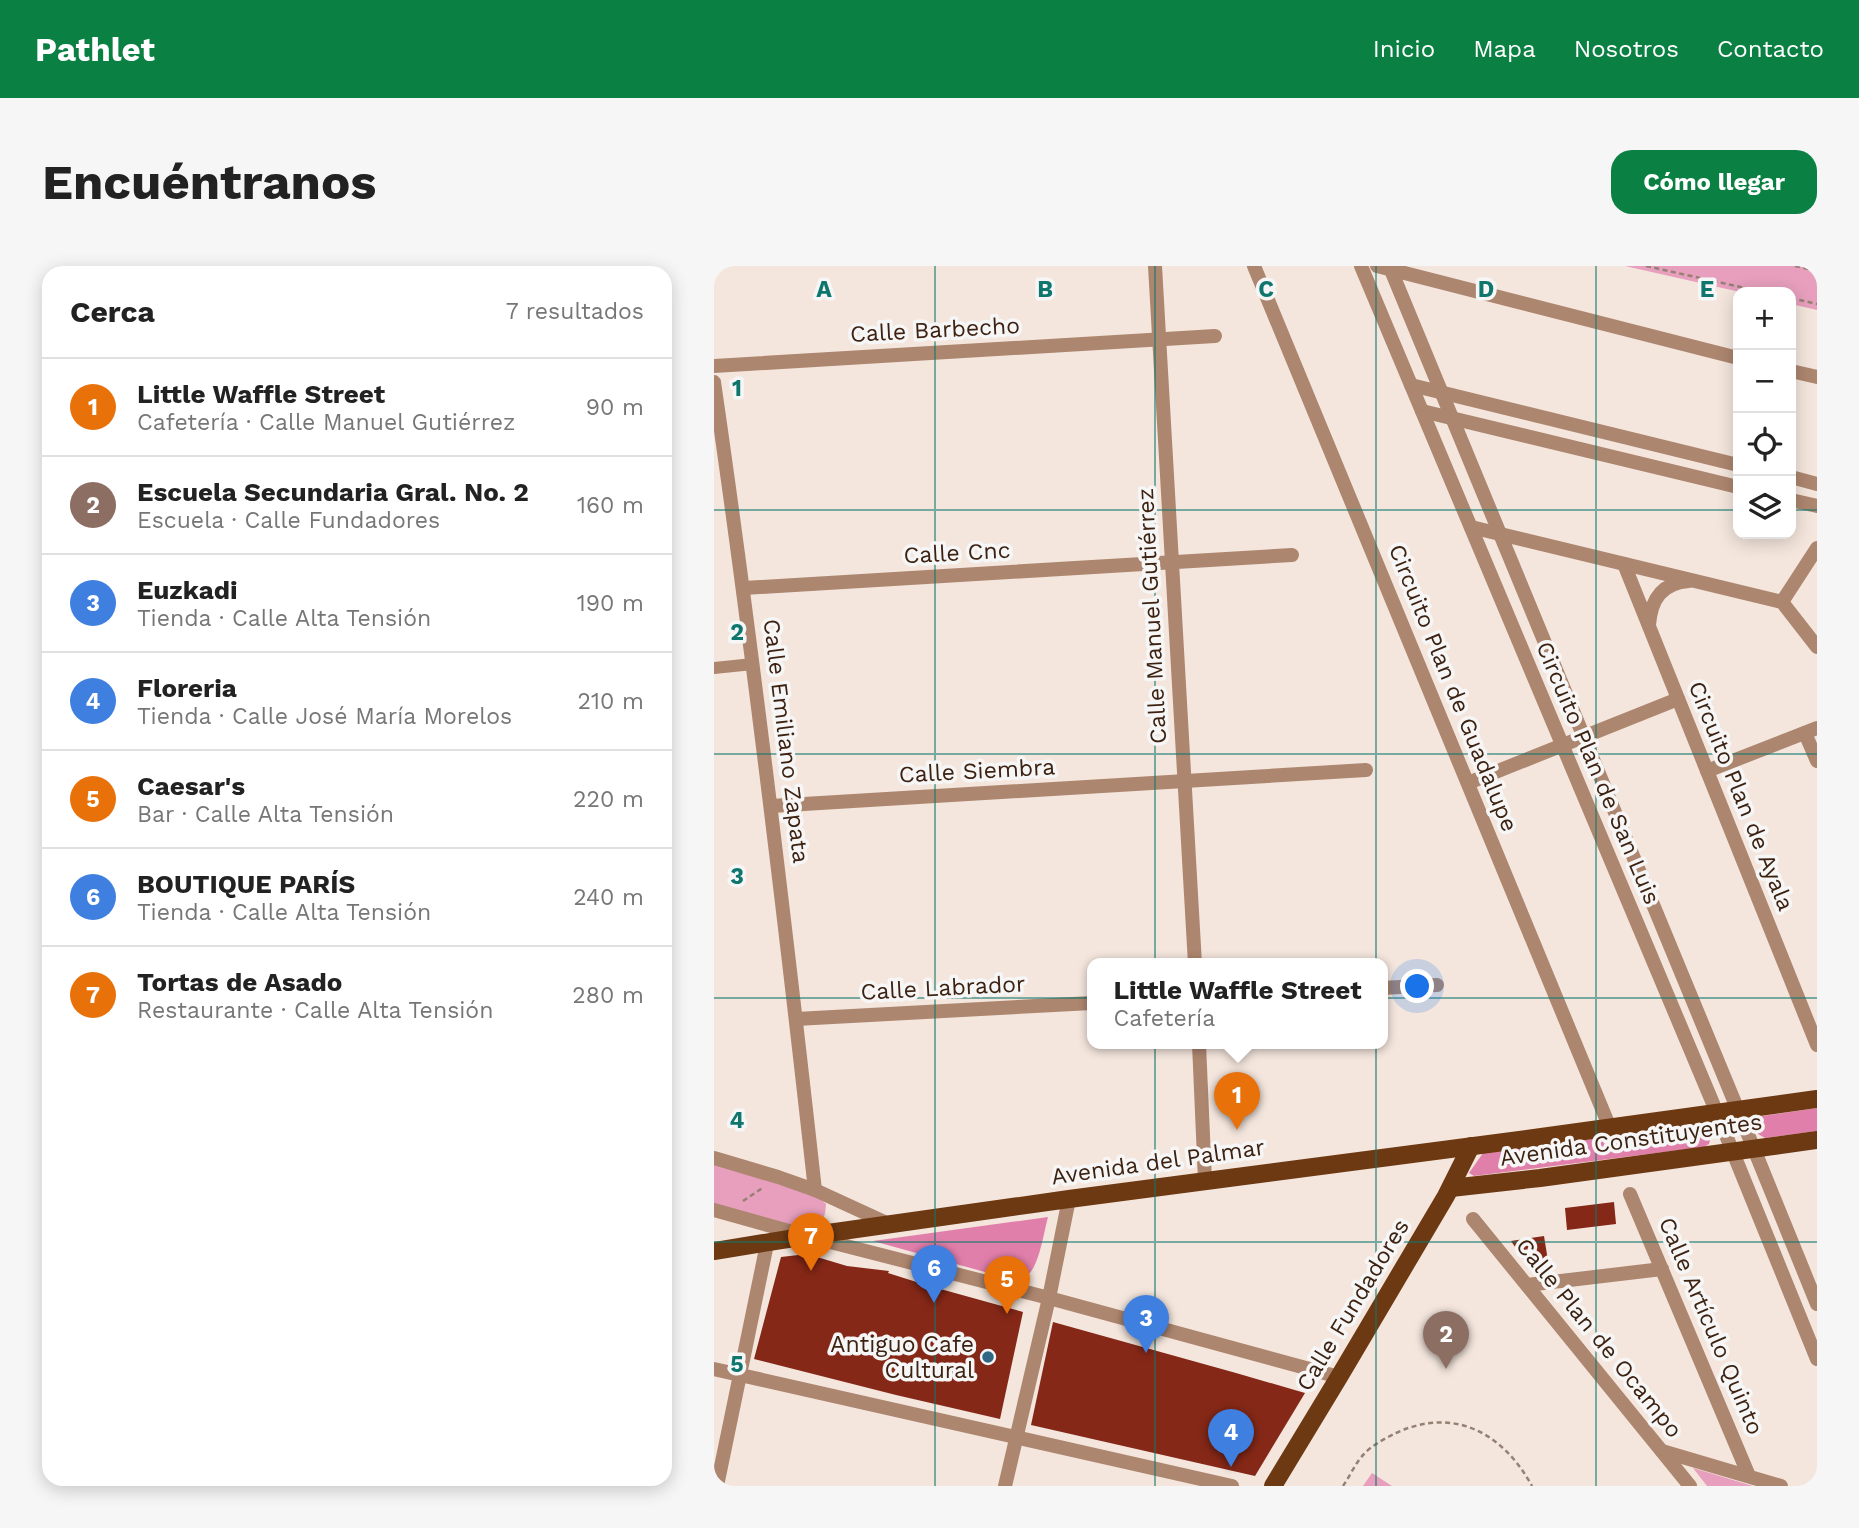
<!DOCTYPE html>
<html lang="es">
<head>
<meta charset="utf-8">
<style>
  :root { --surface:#fff; --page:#f6f6f6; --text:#222; --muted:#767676; --line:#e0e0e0; --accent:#0b8043 }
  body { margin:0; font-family:"Work Sans",sans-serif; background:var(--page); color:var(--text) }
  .controls { position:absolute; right:21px; top:21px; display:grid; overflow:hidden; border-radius:14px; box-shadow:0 4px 18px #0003 }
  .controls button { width:63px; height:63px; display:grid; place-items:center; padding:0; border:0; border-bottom:2px solid var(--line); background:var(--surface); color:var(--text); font:35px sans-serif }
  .you { position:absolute; left:704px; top:721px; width:24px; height:24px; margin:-18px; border:5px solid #fff; border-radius:50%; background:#1a73e8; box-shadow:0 0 0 10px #1a73e833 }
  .badge { display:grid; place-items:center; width:46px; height:46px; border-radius:50%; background:var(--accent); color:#fff; font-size:23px; font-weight:700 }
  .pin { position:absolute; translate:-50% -58px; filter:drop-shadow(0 2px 4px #0008) }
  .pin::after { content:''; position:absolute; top:37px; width:24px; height:21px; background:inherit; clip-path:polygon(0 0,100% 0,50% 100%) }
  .popup { position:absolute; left:373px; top:692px; width:301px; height:91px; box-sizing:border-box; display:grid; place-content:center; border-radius:14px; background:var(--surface); filter:drop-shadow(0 2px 5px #0005); font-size:23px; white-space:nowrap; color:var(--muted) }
  .popup b { font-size:26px; color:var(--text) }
  .popup::after { content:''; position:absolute; left:50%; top:100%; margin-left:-14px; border:14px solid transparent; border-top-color:var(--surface) }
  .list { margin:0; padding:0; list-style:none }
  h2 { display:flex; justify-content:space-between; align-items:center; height:91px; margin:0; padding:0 28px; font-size:30px }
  h2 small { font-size:23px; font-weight:400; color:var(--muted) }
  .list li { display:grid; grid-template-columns:46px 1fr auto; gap:21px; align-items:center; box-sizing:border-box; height:98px; padding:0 28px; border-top:2px solid var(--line) }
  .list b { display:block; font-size:26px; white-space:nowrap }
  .list p { margin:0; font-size:23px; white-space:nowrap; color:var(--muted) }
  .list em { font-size:23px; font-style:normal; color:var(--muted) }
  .icon { flex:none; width:38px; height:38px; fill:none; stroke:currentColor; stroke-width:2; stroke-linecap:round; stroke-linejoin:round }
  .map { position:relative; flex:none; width:1103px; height:1220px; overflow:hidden; border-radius:21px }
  header { display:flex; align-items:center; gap:42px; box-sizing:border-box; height:98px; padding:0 35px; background:var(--accent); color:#fff }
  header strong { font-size:33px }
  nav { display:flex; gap:38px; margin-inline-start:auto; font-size:24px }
  .intro { display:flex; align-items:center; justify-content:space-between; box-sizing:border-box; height:168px; padding:0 42px }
  h1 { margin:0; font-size:49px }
  .button { padding:18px 32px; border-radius:21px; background:var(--accent); color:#fff; font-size:24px; font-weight:700 }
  main { display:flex; gap:42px; padding:0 42px }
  aside { flex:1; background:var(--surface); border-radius:21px; box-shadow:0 4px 18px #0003 }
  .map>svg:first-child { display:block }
  .green { fill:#e79fbd }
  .forest { fill:#e17fab }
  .building { fill:#862817 }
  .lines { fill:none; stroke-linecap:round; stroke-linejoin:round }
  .path { stroke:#958073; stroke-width:2.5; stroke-dasharray:5 3.5; stroke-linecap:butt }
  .pedestrian { stroke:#ad866f; stroke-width:12 }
  .minor { stroke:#ad866f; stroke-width:14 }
  .tertiary { stroke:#ad866f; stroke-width:14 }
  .primary { stroke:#6d3912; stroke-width:18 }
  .grid { fill:none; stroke:#0f766e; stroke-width:2; stroke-opacity:0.55 }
  .poi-dot { fill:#316783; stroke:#f6f6f6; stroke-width:2.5 }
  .labels { text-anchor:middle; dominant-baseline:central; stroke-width:7; stroke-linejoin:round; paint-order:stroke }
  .street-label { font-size:23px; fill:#3d2211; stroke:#f6f6f6 }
  .poi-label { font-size:23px; fill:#3d2211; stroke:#f6f6f6; text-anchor:end }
  .grid-label { font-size:23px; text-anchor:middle; font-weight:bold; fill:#0f766e; stroke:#f6f6f6; stroke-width:7; stroke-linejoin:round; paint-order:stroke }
</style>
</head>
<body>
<header>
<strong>Pathlet</strong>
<nav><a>Inicio</a><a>Mapa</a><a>Nosotros</a><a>Contacto</a></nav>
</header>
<div class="intro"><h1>Encuéntranos</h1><a class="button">Cómo llegar</a></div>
<main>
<aside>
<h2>Cerca<small>7 resultados</small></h2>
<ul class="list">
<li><span class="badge" style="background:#e8710a">1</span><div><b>Little Waffle Street</b><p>Cafetería · Calle Manuel Gutiérrez</p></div><em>90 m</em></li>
<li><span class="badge" style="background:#8d6e63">2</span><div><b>Escuela Secundaria Gral. No. 2</b><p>Escuela · Calle Fundadores</p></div><em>160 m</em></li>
<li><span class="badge" style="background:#3f7fe0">3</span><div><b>Euzkadi</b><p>Tienda · Calle Alta Tensión</p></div><em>190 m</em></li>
<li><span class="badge" style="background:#3f7fe0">4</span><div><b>Floreria</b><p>Tienda · Calle José María Morelos</p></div><em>210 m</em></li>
<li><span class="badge" style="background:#e8710a">5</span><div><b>Caesar's</b><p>Bar · Calle Alta Tensión</p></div><em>220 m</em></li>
<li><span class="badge" style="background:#3f7fe0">6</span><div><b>BOUTIQUE PARÍS</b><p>Tienda · Calle Alta Tensión</p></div><em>240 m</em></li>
<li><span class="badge" style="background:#e8710a">7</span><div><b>Tortas de Asado</b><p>Restaurante · Calle Alta Tensión</p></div><em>280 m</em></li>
</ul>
</aside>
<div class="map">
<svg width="1103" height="1220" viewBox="0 0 1103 1220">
  <rect width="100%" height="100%" fill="#f4e6dd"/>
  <g class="green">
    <polygon points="911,0 1103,0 1103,44 1077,38 1077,26 1026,26"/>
    <path d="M0,898L103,930L112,938C111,956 107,959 89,963L0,938Z"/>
    <polygon points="979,1202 1039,1220 993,1220"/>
    <polygon points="658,1207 678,1220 649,1220"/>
  </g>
  <g class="forest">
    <polygon points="1103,842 1103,865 1051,872 1044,868 1042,856 1048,850"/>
    <polygon points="987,859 993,863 997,870 995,878 990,881 760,910 755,907 769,887"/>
    <path d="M334,951C330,965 325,1003 312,1010C305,1015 297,1012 289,1011L159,975Z"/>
  </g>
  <g class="building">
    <polygon points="900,936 902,958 853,964 851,942"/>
    <polygon points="830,970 835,1001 817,1004 797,975"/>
    <polygon points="93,988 133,1000 175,1005 174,1007 212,1019 309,1046 286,1153 182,1129 40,1093 67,991"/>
    <polygon points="339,1056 522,1107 591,1127 541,1210 317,1159"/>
  </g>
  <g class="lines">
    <g class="path">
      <polyline points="932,0 1049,26"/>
      <polyline points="1081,0 1103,5"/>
      <polyline points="1077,32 1103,38"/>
      <polyline points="29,935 50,921"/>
      <path d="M629,1220C636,1210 642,1196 650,1188C658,1179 672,1172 682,1167C740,1140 789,1167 818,1220"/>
    </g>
    <polyline class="pedestrian" points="0,402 39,398"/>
    <g class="minor">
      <polyline points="441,0 481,698"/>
      <polyline points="540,0 896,862"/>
      <polyline points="647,0 1003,847 1103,1093"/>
      <polyline points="663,0 1024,92"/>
      <polyline points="677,4 1040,883 1103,1038"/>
      <polyline points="0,100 501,70"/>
      <polyline points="1077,105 1103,111"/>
      <path d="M0,116C39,384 71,654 101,924"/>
      <polyline points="697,119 1024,199"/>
      <polyline points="708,145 1024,221"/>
      <polyline points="1077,211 1103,218"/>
      <polyline points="1077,234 1103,240"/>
      <polyline points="757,261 1068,336 1103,381"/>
      <polyline points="910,298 1103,779"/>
      <polyline points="30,322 578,289"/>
      <polyline points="1068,336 1103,282"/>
      <path d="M935,359C937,333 948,317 975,315"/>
      <polyline points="1091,467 1103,495"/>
      <polyline points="993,505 1103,462"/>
      <polyline points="754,517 964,433"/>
      <polyline points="57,540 652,504"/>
      <polyline points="668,722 723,719"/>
      <polyline points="82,753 378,737"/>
      <polyline points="485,778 491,915"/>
      <polyline points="916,928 1035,1210"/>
      <polyline points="759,953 976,1220"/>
      <polyline points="813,1019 948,1003"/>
      <polyline points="0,1103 518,1220"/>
      <polyline points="948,1185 1067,1220"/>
      <polyline points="3,1220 53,978"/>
      <polyline points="291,1220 335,1032 355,933"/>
    </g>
    <g class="tertiary">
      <polyline points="0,892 64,911 101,924 175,958"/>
      <polyline points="0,944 93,970 335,1032 625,1111"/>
    </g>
    <g class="primary">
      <polyline points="737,922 826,912 1103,874"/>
      <polyline points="0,985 93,970 355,933 820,872 1103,833"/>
      <polyline points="559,1220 625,1111 732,930 757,880"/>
    </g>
  </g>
  <path class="grid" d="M221,0V1220M441,0V1220M662,0V1220M882,0V1220M0,244H1024M1077,244H1103M0,488H1103M0,732H1103M0,976H1103"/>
  <circle class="poi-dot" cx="274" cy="1091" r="7"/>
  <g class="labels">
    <g class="street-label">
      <text transform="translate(221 64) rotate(-3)">Calle Barbecho</text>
      <text transform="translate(243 287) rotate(-3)">Calle Cnc</text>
      <text transform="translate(438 350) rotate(-93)">Calle Manuel Gutiérrez</text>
      <text transform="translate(739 422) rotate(68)">Circuito Plan de Guadalupe</text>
      <text transform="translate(72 475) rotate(83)">Calle Emiliano Zapata</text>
      <text transform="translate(263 505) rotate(-3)">Calle Siembra</text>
      <text transform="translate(884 507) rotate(67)">Circuito Plan de San Luis</text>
      <text transform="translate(1027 530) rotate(68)">Circuito Plan de Ayala</text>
      <text transform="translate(229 722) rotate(-3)">Calle Labrador</text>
      <text transform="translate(917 874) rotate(-8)">Avenida Constituyentes</text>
      <text transform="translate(444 896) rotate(-8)">Avenida del Palmar</text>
      <text transform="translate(639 1039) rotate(-59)">Calle Fundadores</text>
      <text transform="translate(997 1060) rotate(67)">Calle Artículo Quinto</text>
      <text transform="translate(885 1072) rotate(51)">Calle Plan de Ocampo</text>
    </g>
    <g class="poi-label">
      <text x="260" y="1078">Antiguo Cafe<tspan x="260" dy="26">Cultural</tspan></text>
    </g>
  </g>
  <g class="grid-label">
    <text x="110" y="31">A</text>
    <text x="331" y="31">B</text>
    <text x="552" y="31">C</text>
    <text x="772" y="31">D</text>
    <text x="993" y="31">E</text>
    <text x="23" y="130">1</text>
    <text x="23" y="374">2</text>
    <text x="23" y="618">3</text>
    <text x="23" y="862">4</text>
    <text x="23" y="1106">5</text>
  </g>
</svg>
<div class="controls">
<button>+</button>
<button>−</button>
<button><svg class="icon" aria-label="locate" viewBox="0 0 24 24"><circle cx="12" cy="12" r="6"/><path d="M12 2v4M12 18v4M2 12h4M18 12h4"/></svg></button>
<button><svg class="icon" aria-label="layers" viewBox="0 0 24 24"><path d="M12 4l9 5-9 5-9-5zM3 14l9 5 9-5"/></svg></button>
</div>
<div class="you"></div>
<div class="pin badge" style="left:523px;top:864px;background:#e8710a">1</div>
<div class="popup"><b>Little Waffle Street</b>Cafetería</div>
<div class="pin badge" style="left:732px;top:1103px;background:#8d6e63">2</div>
<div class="pin badge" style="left:432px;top:1087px;background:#3f7fe0">3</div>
<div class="pin badge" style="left:517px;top:1201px;background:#3f7fe0">4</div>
<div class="pin badge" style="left:293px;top:1048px;background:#e8710a">5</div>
<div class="pin badge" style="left:220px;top:1037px;background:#3f7fe0">6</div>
<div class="pin badge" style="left:97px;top:1005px;background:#e8710a">7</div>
</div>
</main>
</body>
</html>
